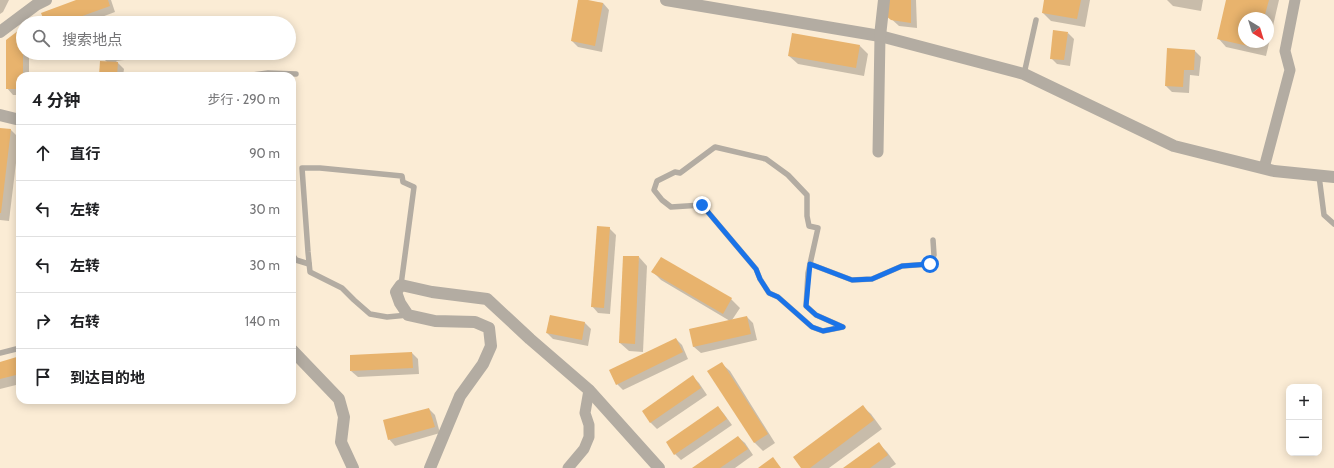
<!DOCTYPE html>
<html lang="zh">
<head>
<meta charset="utf-8">
<style>
  :root { --surface:#fff; --page:#f2f2f2; --text:#202124; --muted:#757577; --line:#e0e0e0 }
  body { margin:0; font-family:Cabin,"Noto Sans SC",sans-serif; background:var(--page); color:var(--text) }
  .controls { position:absolute; right:12px; bottom:12px; display:grid; overflow:hidden; border-radius:8px; box-shadow:0 2px 10px #0003 }
  .controls button { width:36px; height:36px; display:grid; place-items:center; padding:0; border:0; border-bottom:1px solid var(--line); background:var(--surface); color:var(--text); font:20px sans-serif }
  .compass { position:absolute; left:1238px; top:12px; width:36px; height:36px; border-radius:50%; background:var(--surface); box-shadow:0 2px 10px #0003; rotate:142deg }
  .stop { position:absolute; width:12px; height:12px; margin:-9px; border:3px solid #1a73e8; border-radius:50%; background:#fff }
  .stop.end { background:#1a73e8; border-color:#fff; box-shadow:0 1px 4px #0008 }
  .list { margin:0; padding:0; list-style:none }
  h2 { display:flex; justify-content:space-between; align-items:center; height:52px; margin:0; padding:0 16px; font-size:17px }
  h2 small { font-size:13px; font-weight:400; color:var(--muted) }
  .list li { display:grid; grid-template-columns:26px 1fr auto; gap:12px; align-items:center; box-sizing:border-box; height:56px; padding:0 16px; border-top:1px solid var(--line) }
  .list b { display:block; font-size:15px; white-space:nowrap }
  .list em { font-size:13px; font-style:normal; color:var(--muted) }
  .icon { flex:none; width:22px; height:22px; fill:none; stroke:currentColor; stroke-width:2; stroke-linecap:round; stroke-linejoin:round }
  .map { position:relative; flex:none; width:1334px; height:468px; overflow:hidden }
  .search { position:absolute; background:var(--surface); box-shadow:0 2px 10px #0003; left:16px; top:16px; width:280px; height:44px; display:flex; align-items:center; gap:10px; box-sizing:border-box; padding:0 14px; border-radius:22px; color:var(--muted); font-size:15px }
  .panel { position:absolute; background:var(--surface); box-shadow:0 2px 10px #0003; left:16px; top:72px; width:280px; height:332px; border-radius:12px }
  .map>svg:first-child { display:block }
  .shadow { fill:#0003; fill-rule:evenodd }
  .building { fill:#e8b36d }
  .lines { fill:none; stroke-linecap:round; stroke-linejoin:round }
  .service { stroke:#b3aca2; stroke-width:5.5 }
  .minor { stroke:#b3aca2; stroke-width:11 }
  .tertiary { stroke:#b3aca2; stroke-width:12 }
  .route { stroke:#1a73e8; stroke-width:5 }
</style>
</head>
<body>
<div class="map">
<svg width="1334" height="468" viewBox="0 0 1334 468">
  <rect width="100%" height="100%" fill="#fbecd5"/>
  <g class="shadow">
    <polygon points="0,0 9,0 3,12 0,14"/>
    <polygon points="79,0 111,0 115,12 99,18 113,17 119,23 97,23 97,19 85,23 46,23"/>
    <polygon points="579,0 603,3 609,10 602,52 578,47 572,41"/>
    <polygon points="889,0 916,0 917,28 899,26 887,15"/>
    <polygon points="1045,0 1090,0 1085,27 1051,21 1043,13"/>
    <polygon points="1167,0 1203,0 1201,11 1173,6"/>
    <path d="M1227,0H1279L1266,56L1226,47L1218,38ZM1244,18H1268V42H1244Z"/>
    <polygon points="23,28 23,53 29,53 29,76 20,76 20,95 13,95 7,88"/>
    <polygon points="1068,33 1074,39 1070,66 1057,64 1051,58"/>
    <polygon points="860,46 868,54 864,76 798,64 789,56"/>
    <polygon points="1195,51 1201,57 1199,76 1190,75 1189,93 1172,92 1166,86"/>
    <polygon points="101,53 123,53 124,60 116,61 124,69 123,76 100,76 107,62 101,56"/>
    <polygon points="0,129 11,130 19,138 9,221 0,220"/>
    <polygon points="609,228 616,235 610,314 598,313 592,306"/>
    <polygon points="639,257 647,266 643,352 629,351 620,343"/>
    <polygon points="653,272 731,299 740,308 732,320 747,317 753,323 757,340 701,353 694,347 690,330 730,321 661,280"/>
    <polygon points="550,316 585,323 591,329 588,346 553,339 547,333"/>
    <polygon points="676,339 682,345 688,359 623,390 617,384"/>
    <polygon points="412,353 418,359 419,374 358,377 351,371"/>
    <polygon points="20,357 20,384 0,389 0,363"/>
    <polygon points="721,363 730,371 775,443 763,451 754,442"/>
    <polygon points="693,377 699,383 707,395 657,429 651,423 643,411"/>
    <polygon points="862,406 871,414 882,429 829,468 802,468"/>
    <polygon points="718,407 724,414 732,425 681,460 675,454"/>
    <polygon points="429,409 435,415 440,433 395,446 389,439"/>
    <polygon points="738,437 745,443 753,455 735,468 693,468"/>
    <polygon points="879,444 887,452 896,464 890,468 845,468"/>
  </g>
  <g class="building">
    <polygon points="76,0 108,0 110,6 63,23 45,23 41,13"/>
    <polygon points="578,0 588,0 603,3 595,46 571,41"/>
    <polygon points="888,0 911,0 911,23 891,20 886,16"/>
    <polygon points="1044,0 1081,0 1077,19 1042,13"/>
    <polygon points="1226,0 1269,0 1264,18 1244,18 1244,42 1259,42 1257,48 1217,39"/>
    <polygon points="114,16 114,23 96,23 96,18"/>
    <polygon points="23,27 23,76 20,76 20,89 6,89 6,40"/>
    <polygon points="1053,30 1068,32 1064,60 1050,59"/>
    <polygon points="792,33 860,45 856,68 788,56"/>
    <polygon points="1167,48 1195,50 1194,70 1184,70 1183,87 1165,86"/>
    <polygon points="100,53 120,53 120,54 100,56"/>
    <polygon points="100,61 118,62 117,76 99,76"/>
    <polygon points="0,128 11,129 1,213 0,213"/>
    <polygon points="597,226 610,227 604,308 591,307"/>
    <polygon points="623,256 639,256 635,344 619,343"/>
    <polygon points="661,257 732,298 723,314 651,272"/>
    <polygon points="550,315 585,322 582,340 546,333"/>
    <polygon points="747,316 751,334 693,347 689,329"/>
    <polygon points="676,338 683,352 616,385 609,370"/>
    <polygon points="412,352 413,368 350,371 350,355"/>
    <polygon points="20,356 20,374 0,379 0,362"/>
    <polygon points="722,362 768,434 754,443 707,371"/>
    <polygon points="693,375 701,388 650,423 642,411"/>
    <polygon points="863,405 874,420 810,468 801,468 793,457"/>
    <polygon points="718,406 727,419 674,455 666,442"/>
    <polygon points="429,408 435,427 388,440 383,420"/>
    <polygon points="738,436 748,449 720,468 692,468"/>
    <polygon points="879,442 888,455 870,468 843,468"/>
    <polygon points="773,457 781,468 758,468"/>
  </g>
  <g class="lines">
    <g class="service">
      <polyline points="1024,74 1036,20"/>
      <polyline points="245,76 268,73 296,74"/>
      <polygon points="715,147 766,159 788,175 807,195 807,216 809,226 818,228 808,273 806,306 816,315 843,327 823,331 812,327 778,297 769,293 760,279 756,269 702,205 671,207 662,200 654,190 657,181 675,172 680,173"/>
      <polyline points="1319,176 1324,215 1334,224"/>
      <polyline points="292,254 296,260 309,264"/>
      <polyline points="810,264 852,280 872,279 902,266 930,264 934,255 933,240"/>
      <polyline points="401,285 414,187 403,182 402,176 320,168 302,168 308,252 310,272 342,288 354,300 370,314 387,317 408,315"/>
      <polyline points="0,353 20,348"/>
    </g>
    <g class="minor">
      <polyline points="878,152 880,36"/>
      <polyline points="1264,168 1290,70 1285,51 1295,0"/>
      <polyline points="568,468 584,449 589,437 589,425 585,413 589,390"/>
    </g>
    <g class="tertiary">
      <polyline points="666,0 880,36 1024,74 1174,146 1274,171 1334,177"/>
      <polyline points="0,32 36,5 46,0"/>
      <polyline points="880,36 884,0"/>
      <polyline points="0,115 20,120"/>
      <polyline points="292,350 339,399 344,417 341,442 353,468"/>
      <polyline points="430,468 460,396 483,364 491,346 489,328 475,322 435,321 408,315 400,303 396,292 401,285 432,292 487,299 530,339 589,390 659,468"/>
    </g>
  </g>
  <g class="lines">
    <polyline class="route" points="702,205 756,269 760,279 769,293 778,297 812,327 823,331 843,327 816,315 806,306 810,264 852,280 872,279 902,266 930,264"/>
  </g>
</svg>
<div class="controls">
<button>+</button>
<button>−</button>
</div>
<svg class="compass" viewBox="-18 -18 36 36"><path d="M0-13l5 13h-10z" fill="#e53935"/><path d="M0 13l5-13h-10z" fill="#757577"/></svg>
<div class="stop" style="left:930px;top:264px"></div>
<div class="stop end" style="left:702px;top:205px"></div>
<div class="search"><svg class="icon" aria-label="search" viewBox="0 0 24 24"><circle cx="10" cy="10" r="6"/><path d="M15 15l6 6"/></svg>搜索地点</div>
<section class="panel">
<h2>4 分钟<small>步行 · 290 m</small></h2>
<ul class="list">
<li><svg class="icon" aria-label="ahead" viewBox="0 0 24 24"><path d="M12 20V5M6 11l6-6 6 6"/></svg><div><b>直行</b></div><em>90 m</em></li>
<li><svg class="icon" aria-label="left" viewBox="0 0 24 24"><path d="M17 20v-9H6M10 6l-5 5 5 5"/></svg><div><b>左转</b></div><em>30 m</em></li>
<li><svg class="icon" aria-label="left" viewBox="0 0 24 24"><path d="M17 20v-9H6M10 6l-5 5 5 5"/></svg><div><b>左转</b></div><em>30 m</em></li>
<li><svg class="icon" aria-label="right" viewBox="0 0 24 24"><path d="M7 20v-9h11M14 6l5 5-5 5"/></svg><div><b>右转</b></div><em>140 m</em></li>
<li><svg class="icon" aria-label="arrive" viewBox="0 0 24 24"><path d="M6 21V4h12l-3 4 3 4H6"/></svg><div><b>到达目的地</b></div></li>
</ul>
</section>
</div>
</body>
</html>
